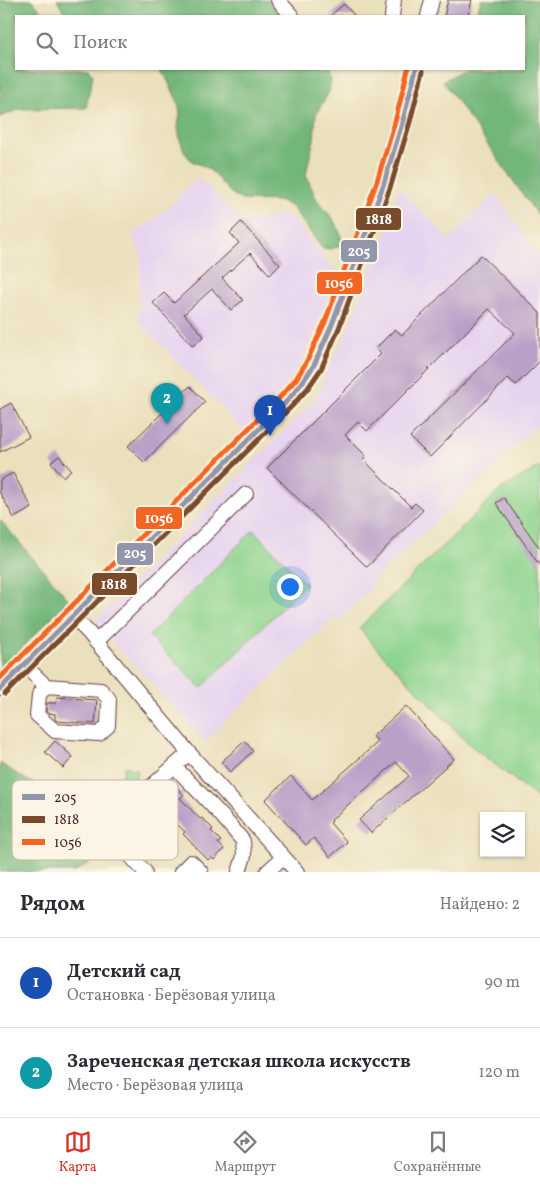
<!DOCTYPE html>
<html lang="ru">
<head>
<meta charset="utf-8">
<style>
  :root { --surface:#fff; --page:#f7f7f7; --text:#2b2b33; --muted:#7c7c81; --line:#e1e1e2; --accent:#d93025 }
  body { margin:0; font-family:Vollkorn,serif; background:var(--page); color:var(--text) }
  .controls { position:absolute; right:15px; bottom:15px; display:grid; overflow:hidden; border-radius:0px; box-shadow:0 1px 4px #0004 }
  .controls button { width:45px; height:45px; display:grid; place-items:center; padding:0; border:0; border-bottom:1px solid var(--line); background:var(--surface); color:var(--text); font:25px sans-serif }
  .you { position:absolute; left:289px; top:586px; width:18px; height:18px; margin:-12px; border:4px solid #fff; border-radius:50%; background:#1a73e8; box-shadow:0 0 0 8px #1a73e833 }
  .badge { display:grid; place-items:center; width:32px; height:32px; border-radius:50%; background:var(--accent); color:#fff; font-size:16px; font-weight:700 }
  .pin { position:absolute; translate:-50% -41px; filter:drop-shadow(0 1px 2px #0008) }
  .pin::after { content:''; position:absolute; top:26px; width:18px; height:15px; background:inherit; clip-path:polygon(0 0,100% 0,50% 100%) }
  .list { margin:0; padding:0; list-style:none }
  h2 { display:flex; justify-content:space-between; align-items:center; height:65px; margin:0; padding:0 20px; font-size:21px }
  h2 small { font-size:16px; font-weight:400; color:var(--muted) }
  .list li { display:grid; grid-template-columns:32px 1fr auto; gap:15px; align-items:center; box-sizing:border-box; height:90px; padding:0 20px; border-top:1px solid var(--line) }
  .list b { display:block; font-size:19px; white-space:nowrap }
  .list p { margin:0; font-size:16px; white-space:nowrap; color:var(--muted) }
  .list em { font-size:16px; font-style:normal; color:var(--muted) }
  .icon { flex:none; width:28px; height:28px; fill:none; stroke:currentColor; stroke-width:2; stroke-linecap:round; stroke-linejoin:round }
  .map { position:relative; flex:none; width:540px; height:872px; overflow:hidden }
  .search { position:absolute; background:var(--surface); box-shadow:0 1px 4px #0004; left:15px; right:15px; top:15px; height:55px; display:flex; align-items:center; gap:12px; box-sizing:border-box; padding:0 18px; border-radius:0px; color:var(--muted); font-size:19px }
  .sheet { height:245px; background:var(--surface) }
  nav { display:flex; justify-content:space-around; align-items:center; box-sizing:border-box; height:70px; border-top:1px solid var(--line); background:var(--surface); font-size:14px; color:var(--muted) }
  nav a { display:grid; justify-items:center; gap:2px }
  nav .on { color:var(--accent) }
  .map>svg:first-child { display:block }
  .built { fill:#e6d3f0 }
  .green { fill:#8dd48e; stroke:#6c7a5c }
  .forest { fill:#72b679; stroke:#5e6a52 }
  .building { fill:#b8a0c7 }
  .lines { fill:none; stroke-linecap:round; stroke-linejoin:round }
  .minor-casing { stroke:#623c41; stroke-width:16 }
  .minor { stroke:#fff; stroke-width:14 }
  .bus-1-casing { stroke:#fcf5e5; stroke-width:9 }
  .bus-2-casing { stroke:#fcf5e5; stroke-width:9 }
  .bus-3-casing { stroke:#fcf5e5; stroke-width:9 }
  .bus-1 { stroke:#9296aa; stroke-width:5 }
  .bus-2 { stroke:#7a4b2a; stroke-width:5 }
  .bus-3 { stroke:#f26522; stroke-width:5 }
  .key { fill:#fcf5e5; stroke:#c7b5ad; stroke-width:1 }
  .key-label { font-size:14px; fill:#4a1f2b }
  .line-badge { stroke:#fcf5e5; stroke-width:2 }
  .badge-label { font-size:14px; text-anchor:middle; font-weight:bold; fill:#fff }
</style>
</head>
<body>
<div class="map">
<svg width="540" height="872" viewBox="0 0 540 872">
  <rect width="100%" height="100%" fill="#fcf5e5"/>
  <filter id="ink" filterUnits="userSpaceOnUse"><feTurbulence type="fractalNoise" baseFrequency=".02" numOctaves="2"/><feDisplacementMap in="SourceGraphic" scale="10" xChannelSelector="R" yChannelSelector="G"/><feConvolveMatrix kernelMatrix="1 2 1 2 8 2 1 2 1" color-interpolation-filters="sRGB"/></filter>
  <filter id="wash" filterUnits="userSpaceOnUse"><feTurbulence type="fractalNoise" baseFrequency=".0096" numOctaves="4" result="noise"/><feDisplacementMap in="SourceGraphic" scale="20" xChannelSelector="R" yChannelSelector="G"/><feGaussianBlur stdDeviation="1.12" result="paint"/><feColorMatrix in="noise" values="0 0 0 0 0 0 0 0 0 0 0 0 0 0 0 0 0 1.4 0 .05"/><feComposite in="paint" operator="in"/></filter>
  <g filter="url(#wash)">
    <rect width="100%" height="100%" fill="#eae0bc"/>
    <g class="built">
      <polygon points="198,177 242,221 246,223 280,215 291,216 299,226 324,258 338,273 318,325 301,361 283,389 267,408 242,430 178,362 138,321 141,255 132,234 160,215"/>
      <polygon points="399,187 449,240 495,193 540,258 540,423 370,583 372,588 339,620 331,620 205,741 94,622 319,395 317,392 324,385 322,382 329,369 341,345 388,230"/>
    </g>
    <g class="green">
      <polygon points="540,466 540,800 469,744 379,651 359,628 501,489"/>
      <polygon points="253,530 306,584 201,688 149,636"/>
      <polygon points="125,766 138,770 130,794 118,791"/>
    </g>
    <g class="forest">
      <polygon points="0,0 32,0 45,16 16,16 16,69 88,69 93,75 86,108 20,109 0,117"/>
      <polygon points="57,0 268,0 282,16 66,16"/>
      <polygon points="481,0 540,0 540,219 443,81 464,69 524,69 524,16 476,16"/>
      <polygon points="162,69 326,69 331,80 329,92 316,114 314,139 308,164 306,175 316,198 323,208 332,217 340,233 343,245 331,249 322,248 292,207 281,201 242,200 231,193 222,184 215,174 204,166 193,162 185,153 180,140 178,127 180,114 178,102"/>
      <polygon points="0,520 69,600 0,670"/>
      <polygon points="0,763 20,776 44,789 52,799 68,803 88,802 98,810 101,822 94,830 97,858 75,872 0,872"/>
    </g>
    <g id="blocks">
      <g class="building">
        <polygon points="448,0 472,0 468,16 444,16"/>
        <polygon points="344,4 355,16 330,16"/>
        <polygon points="241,222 280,265 270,275 250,253 222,278 243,300 231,310 212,289 184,314 204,336 193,346 153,303 164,293 174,303 239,243 230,233"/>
        <polygon points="481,255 540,313 540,361 516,385 508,378 430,457 410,437 515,333 489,309 367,431 358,422 345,435 366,456 363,459 411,507 415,503 423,510 367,567 267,468 381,354 376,348 395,329 402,335"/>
        <polygon points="190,386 205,402 144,462 128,446"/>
        <polygon points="11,403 29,437 0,452 0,409"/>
        <polygon points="59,456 71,470 63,477 51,462"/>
        <polygon points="13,473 32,508 14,518 0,493 0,480"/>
        <polygon points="504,498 540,549 540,566 496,503"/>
        <polygon points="57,697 97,700 95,724 57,721 55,719 55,714 48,713 46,711 47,703 56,703"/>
        <polygon points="406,706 454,759 371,833 359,820 409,776 396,762 331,820 332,821 330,823 347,842 330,857 314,838 306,845 265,800 291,776 312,800 378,742 373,736"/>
        <polygon points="55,741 73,757 63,768 45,752"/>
        <polygon points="245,741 253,751 230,772 221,762"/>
        <polygon points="174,785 184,795 180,798 200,819 202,818 213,829 211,831 221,841 218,843 224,849 214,860 211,857 208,860 183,834 185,832 170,817 158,829 160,831 149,841 133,824 148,810 146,807 157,796 159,799"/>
      </g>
    </g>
  </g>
  <g filter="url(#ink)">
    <use href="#blocks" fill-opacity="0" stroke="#623c41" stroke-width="1"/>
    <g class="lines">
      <defs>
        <g id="minor">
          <polyline points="278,0 292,16"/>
          <polyline points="392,16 394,0"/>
          <polyline points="428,16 432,0"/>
          <polyline points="72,616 88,632 189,753 297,872"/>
          <polyline points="96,642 246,494"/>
          <polyline points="24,665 46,686 101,690 109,699 108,726 99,734 55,731 37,715 39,695 46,686"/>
          <polyline points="0,689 287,401 302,383 314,365 332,325 384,183 403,120 416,69"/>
          <polyline points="174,766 222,816 243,841 244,856 239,872"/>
          <polyline points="145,872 120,844 117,817 189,753"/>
          <polyline points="181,872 191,862 201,872"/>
          <polyline points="267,872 283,857"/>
        </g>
      </defs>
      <use href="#minor" class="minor-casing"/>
      <use href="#minor" class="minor"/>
      <defs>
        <polyline id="bus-1" points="0,689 287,401 302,383 314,365 332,325 384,183 403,120 416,69"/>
        <polyline id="bus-2" points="5,694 292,406 308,388 321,369 339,328 391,185 410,122 423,71"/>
        <polyline id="bus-3" points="0,678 281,396 296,379 307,361 325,322 377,181 396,118 408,69"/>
      </defs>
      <use href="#bus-1" class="bus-1-casing"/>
      <use href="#bus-2" class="bus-2-casing"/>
      <use href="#bus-3" class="bus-3-casing"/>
      <use href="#bus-1" class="bus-1"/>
      <use href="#bus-2" class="bus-2"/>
      <use href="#bus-3" class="bus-3"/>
    </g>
  </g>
  <rect x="12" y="780" width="166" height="80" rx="8" class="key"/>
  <rect x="22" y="794" width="23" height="6" fill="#9296aa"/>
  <rect x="22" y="816" width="23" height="7" fill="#7a4b2a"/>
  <rect x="22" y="839" width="23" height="6" fill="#f26522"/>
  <g class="key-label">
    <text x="54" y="802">205</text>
    <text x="54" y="824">1818</text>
    <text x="54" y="847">1056</text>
  </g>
  <g class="line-badge">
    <rect x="355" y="207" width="47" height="24" rx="5" fill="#7a4b2a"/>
    <rect x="340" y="239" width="38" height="24" rx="5" fill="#9296aa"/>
    <rect x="316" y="271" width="47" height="24" rx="5" fill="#f26522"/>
    <rect x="135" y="506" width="48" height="24" rx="5" fill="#f26522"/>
    <rect x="116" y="542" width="38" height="24" rx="5" fill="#9296aa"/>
    <rect x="91" y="572" width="47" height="24" rx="5" fill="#7a4b2a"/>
  </g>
  <g class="badge-label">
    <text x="379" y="224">1818</text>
    <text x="359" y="256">205</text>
    <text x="339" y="288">1056</text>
    <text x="159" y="523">1056</text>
    <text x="135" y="558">205</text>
    <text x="114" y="589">1818</text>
  </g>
</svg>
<div class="controls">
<button><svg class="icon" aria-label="layers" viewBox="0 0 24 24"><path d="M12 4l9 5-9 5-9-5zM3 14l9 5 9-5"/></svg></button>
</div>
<div class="you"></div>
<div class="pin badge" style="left:270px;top:436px;background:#1a4fb4">1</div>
<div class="pin badge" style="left:167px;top:424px;background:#0f9aa8">2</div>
<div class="search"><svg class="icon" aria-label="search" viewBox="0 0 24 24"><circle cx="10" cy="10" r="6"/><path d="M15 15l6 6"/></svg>Поиск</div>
</div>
<section class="sheet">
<h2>Рядом<small>Найдено: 2</small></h2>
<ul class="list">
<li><span class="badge" style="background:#1a4fb4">1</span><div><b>Детский сад</b><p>Остановка · Берёзовая улица</p></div><em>90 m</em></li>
<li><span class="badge" style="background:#0f9aa8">2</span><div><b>Зареченская детская школа искусств</b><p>Место · Берёзовая улица</p></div><em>120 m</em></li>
</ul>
</section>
<nav>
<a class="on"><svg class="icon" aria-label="map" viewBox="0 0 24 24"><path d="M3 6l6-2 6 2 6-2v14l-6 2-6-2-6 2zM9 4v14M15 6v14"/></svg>Карта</a>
<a><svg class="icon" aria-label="directions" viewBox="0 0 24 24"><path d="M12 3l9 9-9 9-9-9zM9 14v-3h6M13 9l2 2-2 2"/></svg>Маршрут</a>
<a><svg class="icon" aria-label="saved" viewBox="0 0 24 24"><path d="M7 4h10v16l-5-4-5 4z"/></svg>Сохранённые</a>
</nav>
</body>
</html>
